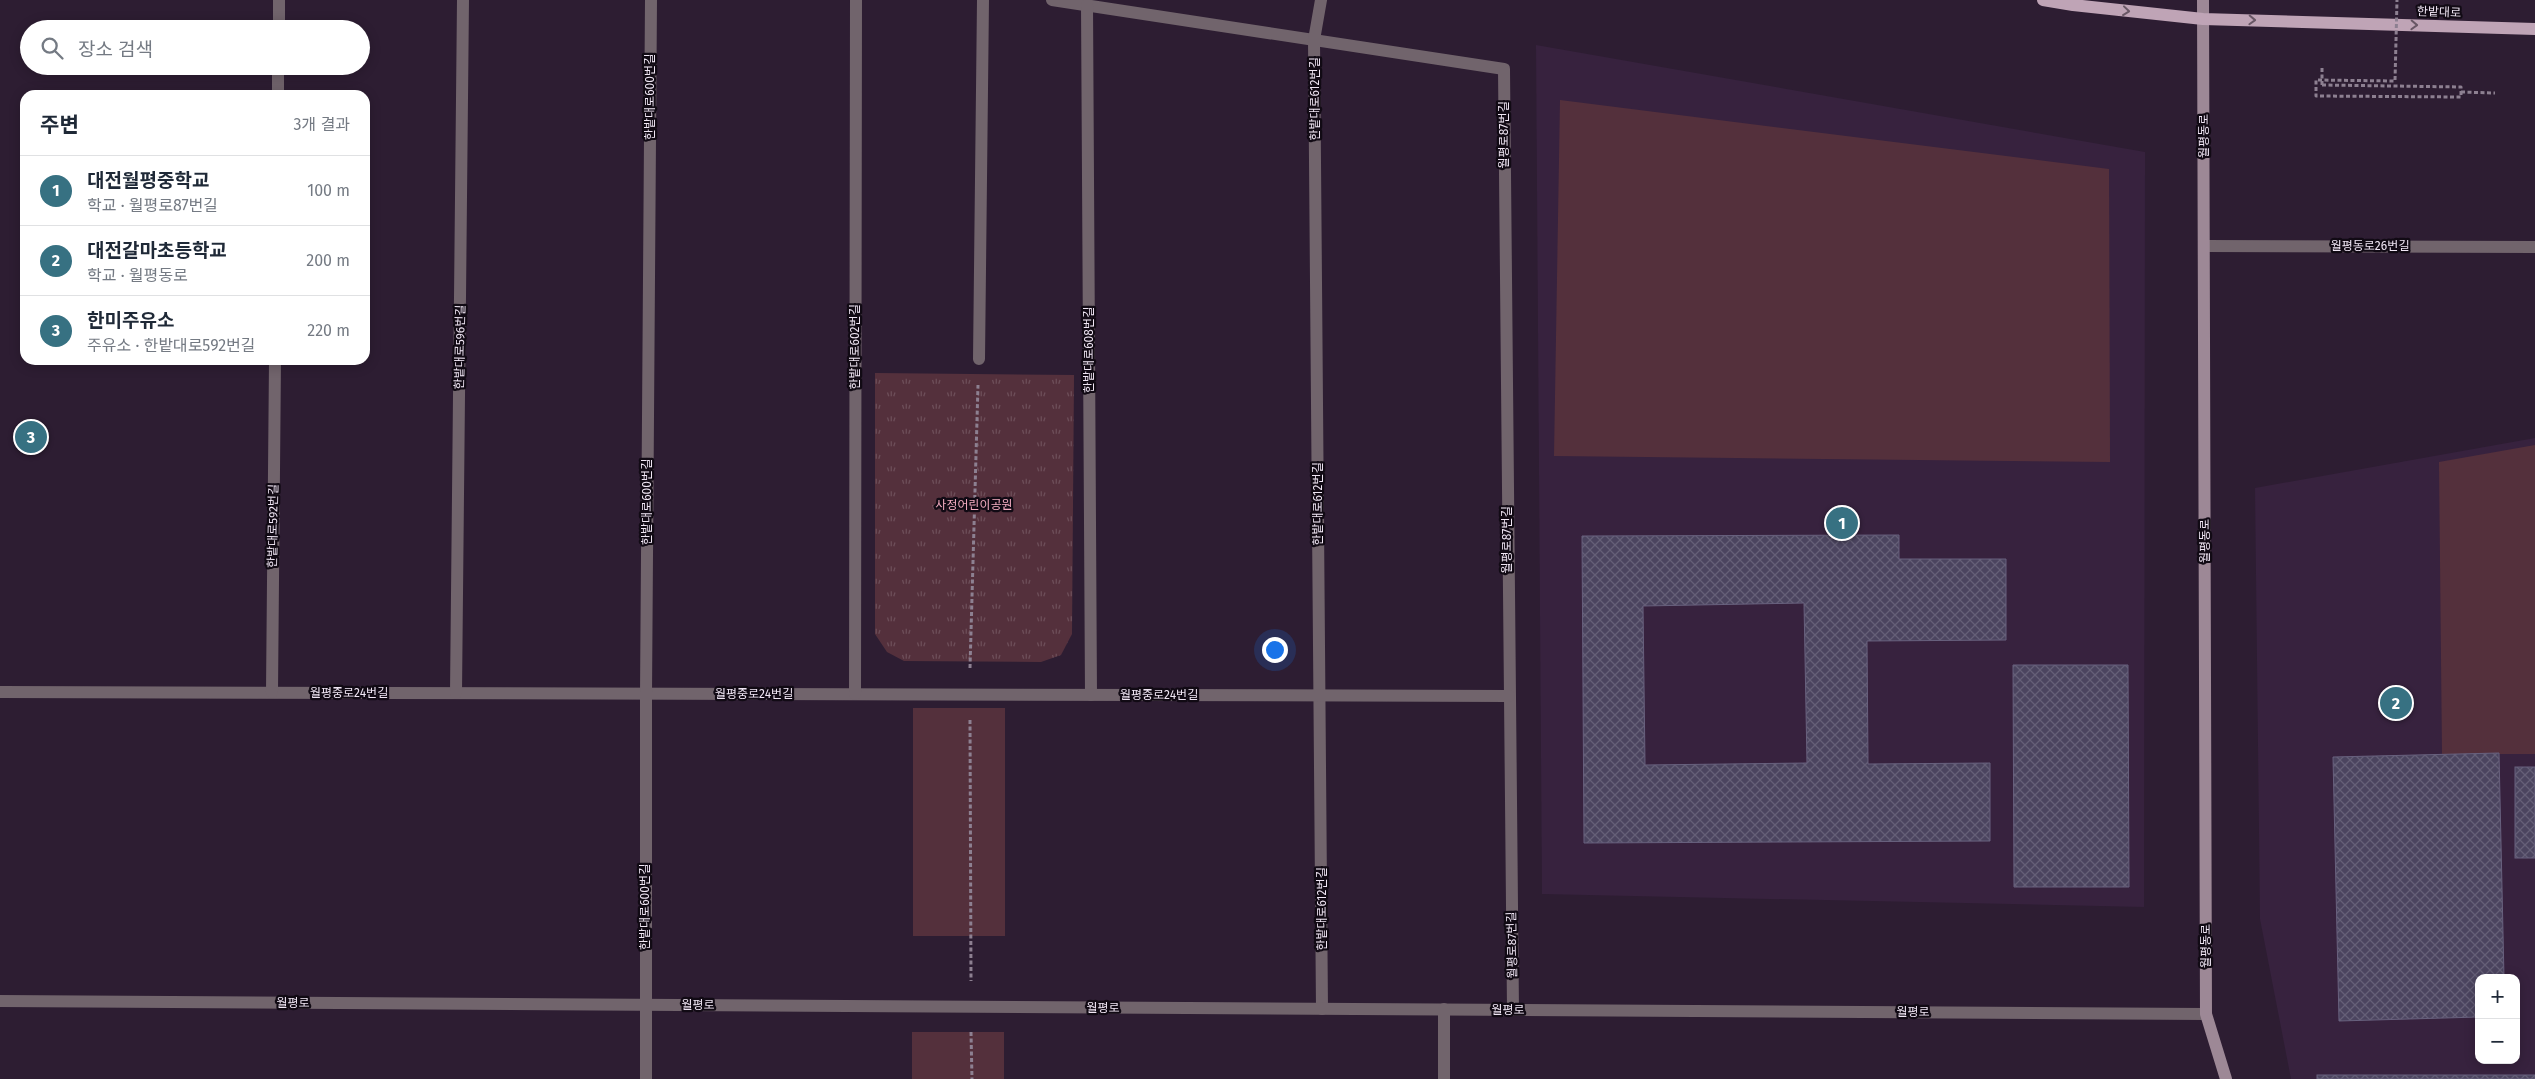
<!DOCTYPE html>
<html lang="ko">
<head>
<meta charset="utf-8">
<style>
  :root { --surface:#fff; --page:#f6f6f7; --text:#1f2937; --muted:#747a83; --line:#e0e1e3; --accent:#377182 }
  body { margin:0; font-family:"Fira Sans","Noto Sans KR",sans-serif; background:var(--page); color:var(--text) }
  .controls { position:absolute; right:15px; bottom:15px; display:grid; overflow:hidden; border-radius:10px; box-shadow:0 2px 12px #0003 }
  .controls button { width:45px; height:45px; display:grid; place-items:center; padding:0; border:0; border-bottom:1px solid var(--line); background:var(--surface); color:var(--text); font:25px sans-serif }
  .you { position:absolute; left:1274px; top:649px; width:18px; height:18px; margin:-12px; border:4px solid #fff; border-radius:50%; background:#1a73e8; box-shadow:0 0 0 8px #1a73e833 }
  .badge { display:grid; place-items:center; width:32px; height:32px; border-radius:50%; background:var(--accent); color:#fff; font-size:16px; font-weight:700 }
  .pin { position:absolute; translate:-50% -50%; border:2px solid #fff; box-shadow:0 1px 5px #0006 }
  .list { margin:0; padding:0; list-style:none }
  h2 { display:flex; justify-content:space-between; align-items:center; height:65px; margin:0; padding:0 20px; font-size:21px }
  h2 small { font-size:16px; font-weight:400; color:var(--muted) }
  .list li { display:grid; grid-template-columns:32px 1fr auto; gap:15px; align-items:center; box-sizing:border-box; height:70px; padding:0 20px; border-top:1px solid var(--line) }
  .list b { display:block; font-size:19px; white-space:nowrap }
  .list p { margin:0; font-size:16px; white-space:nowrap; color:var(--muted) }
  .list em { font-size:16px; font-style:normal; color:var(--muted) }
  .icon { flex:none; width:28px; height:28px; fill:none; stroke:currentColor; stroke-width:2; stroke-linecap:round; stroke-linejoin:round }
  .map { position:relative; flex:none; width:2535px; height:1079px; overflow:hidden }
  .search { position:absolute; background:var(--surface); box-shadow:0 2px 12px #0003; left:20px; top:20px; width:350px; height:55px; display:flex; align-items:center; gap:12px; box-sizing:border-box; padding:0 18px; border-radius:28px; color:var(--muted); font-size:19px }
  .panel { position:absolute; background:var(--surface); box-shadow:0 2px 12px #0003; left:20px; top:90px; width:350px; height:275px; border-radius:15px }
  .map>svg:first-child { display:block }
  .built { fill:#37223e; fill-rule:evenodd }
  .grass { fill:#54303c }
  .park { fill:url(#park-tufts) }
  .building { fill:url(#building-cross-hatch); stroke:#68617e; fill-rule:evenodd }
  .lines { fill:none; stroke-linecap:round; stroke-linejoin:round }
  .path { stroke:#8d8091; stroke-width:3; stroke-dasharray:4 2.5; stroke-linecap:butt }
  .street { stroke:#71646c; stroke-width:12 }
  .secondary { stroke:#9d8896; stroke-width:12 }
  .primary { stroke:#bfa4b6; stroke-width:12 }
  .path-bridge { stroke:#8d8091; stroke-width:3; stroke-dasharray:4 2.5; stroke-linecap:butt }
  .oneway { stroke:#685765 }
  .labels { text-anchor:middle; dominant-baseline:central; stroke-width:4.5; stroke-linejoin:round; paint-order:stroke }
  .street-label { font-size:12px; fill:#f0e6f4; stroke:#110a14 }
  .park-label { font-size:12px; fill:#f5adc2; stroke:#110a14 }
</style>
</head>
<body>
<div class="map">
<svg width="2535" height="1079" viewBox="0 0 2535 1079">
  <defs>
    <pattern id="park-tufts" width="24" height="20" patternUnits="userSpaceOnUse" patternTransform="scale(1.25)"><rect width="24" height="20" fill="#54303c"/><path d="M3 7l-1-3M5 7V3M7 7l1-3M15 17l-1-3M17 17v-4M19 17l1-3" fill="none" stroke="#6d4e59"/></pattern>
    <pattern id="building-cross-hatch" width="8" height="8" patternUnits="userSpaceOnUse" patternTransform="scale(1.25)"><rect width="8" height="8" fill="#4b445f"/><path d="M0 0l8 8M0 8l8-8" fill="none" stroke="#655f77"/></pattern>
  </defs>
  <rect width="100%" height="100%" fill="#2d1d32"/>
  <g class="built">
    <polygon points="1536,45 2145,152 2144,907 1542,894"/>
    <path d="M2535,438V1079H2291L2260,919L2255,488ZM2479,978H2516V1060H2479Z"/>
  </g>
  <g class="grass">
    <polygon points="1560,100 2109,169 2110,462 1554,456"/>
    <polygon points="2535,445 2535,754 2442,754 2439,462"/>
    <rect x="913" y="708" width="92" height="228"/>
    <rect x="912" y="1032" width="92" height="47"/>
  </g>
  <polygon class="park" points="875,373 1074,375 1072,634 1061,655 1041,662 904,661 887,652 875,634"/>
  <g class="building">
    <path d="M1899,535V559H2006V640L1867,641L1868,764L1990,763V841L1584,843L1582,536ZM1804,603L1807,763L1645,765L1643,606Z"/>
    <polygon points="2013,665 2128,665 2129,887 2014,887"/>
    <polygon points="2499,753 2504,978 2479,978 2479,1017 2339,1021 2333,757"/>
    <rect x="2515" y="767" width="20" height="91"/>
    <rect x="2317" y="1075" width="218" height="4"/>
  </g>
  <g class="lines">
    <g class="path">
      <polyline points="2322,68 2322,85"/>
      <polyline points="2461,92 2495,93"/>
      <polyline points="970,668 978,385"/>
      <polyline points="970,720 971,981"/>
      <polyline points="971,1032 972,1079"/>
    </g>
    <g class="street">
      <polyline points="1052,0 1504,69 1513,1010"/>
      <polyline points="1321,0 1314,40 1322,1009"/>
      <polyline points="1087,5 1091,695"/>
      <polyline points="279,29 279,0"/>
      <polyline points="278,95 278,66"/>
      <polyline points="2204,246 2535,247"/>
      <polyline points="979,359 983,0"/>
      <polyline points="0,692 1509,696"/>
      <polyline points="272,692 275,360"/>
      <polyline points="456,693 463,0"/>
      <polyline points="855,694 856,0"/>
      <polyline points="0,1001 2206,1014"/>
      <polyline points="646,1079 646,694 651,0"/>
      <polyline points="1444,1079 1444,1009"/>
    </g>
    <polyline class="secondary" points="2203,0 2206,1014 2226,1079"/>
    <polyline class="primary" points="2043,0 2073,5 2203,19 2535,29"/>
    <polyline class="path-bridge" points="2322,85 2461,87 2461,97 2316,96 2316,80 2395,81 2397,0"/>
  </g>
  <defs><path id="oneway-chevron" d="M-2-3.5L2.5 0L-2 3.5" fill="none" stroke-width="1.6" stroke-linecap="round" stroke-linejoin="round" transform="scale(1.25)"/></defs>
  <g class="oneway">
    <use href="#oneway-chevron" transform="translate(2126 11) rotate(6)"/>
    <use href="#oneway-chevron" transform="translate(2252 20) rotate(2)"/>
    <use href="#oneway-chevron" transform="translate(2414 25) rotate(2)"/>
  </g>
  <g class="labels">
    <g class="street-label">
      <text transform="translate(2439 12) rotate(2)">한밭대로</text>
      <text transform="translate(650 97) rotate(-90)">한밭대로600번길</text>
      <text transform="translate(1315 99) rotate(-90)">한밭대로612번길</text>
      <text transform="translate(1504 135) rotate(-90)">월평로87번길</text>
      <text transform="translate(2204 136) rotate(-90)">월평동로</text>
      <text x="2370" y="246">월평동로26번길</text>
      <text transform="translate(460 347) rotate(-89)">한밭대로596번길</text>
      <text transform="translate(855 347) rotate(-90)">한밭대로602번길</text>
      <text transform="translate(1089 350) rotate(-90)">한밭대로608번길</text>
      <text transform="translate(647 502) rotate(-90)">한밭대로600번길</text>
      <text transform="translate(1318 504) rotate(-90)">한밭대로612번길</text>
      <text transform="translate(273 526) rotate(-89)">한밭대로592번길</text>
      <text transform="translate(1507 540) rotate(-90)">월평로87번길</text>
      <text transform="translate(2205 541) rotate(-90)">월평동로</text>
      <text x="349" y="693">월평중로24번길</text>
      <text x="754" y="694">월평중로24번길</text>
      <text x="1159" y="695">월평중로24번길</text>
      <text transform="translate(645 907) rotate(-90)">한밭대로600번길</text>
      <text transform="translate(1322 909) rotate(-90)">한밭대로612번길</text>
      <text transform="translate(1512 945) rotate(-91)">월평로87번길</text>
      <text transform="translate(2206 946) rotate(-90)">월평동로</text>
      <text x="293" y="1003">월평로</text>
      <text x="698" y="1005">월평로</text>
      <text x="1103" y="1008">월평로</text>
      <text x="1508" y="1010">월평로</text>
      <text x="1913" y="1012">월평로</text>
    </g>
    <g class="park-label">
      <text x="974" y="505">사정어린이공원</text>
    </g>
  </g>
</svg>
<div class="controls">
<button>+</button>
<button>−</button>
</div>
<div class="you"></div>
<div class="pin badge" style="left:1842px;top:523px">1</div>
<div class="pin badge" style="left:2396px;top:703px">2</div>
<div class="pin badge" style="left:31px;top:437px">3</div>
<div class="search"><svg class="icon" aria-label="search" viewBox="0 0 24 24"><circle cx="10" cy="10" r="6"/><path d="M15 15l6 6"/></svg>장소 검색</div>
<section class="panel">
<h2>주변<small>3개 결과</small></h2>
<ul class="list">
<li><span class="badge">1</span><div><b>대전월평중학교</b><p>학교 · 월평로87번길</p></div><em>100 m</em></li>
<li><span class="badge">2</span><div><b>대전갈마초등학교</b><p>학교 · 월평동로</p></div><em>200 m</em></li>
<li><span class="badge">3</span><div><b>한미주유소</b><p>주유소 · 한밭대로592번길</p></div><em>220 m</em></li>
</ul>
</section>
</div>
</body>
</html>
